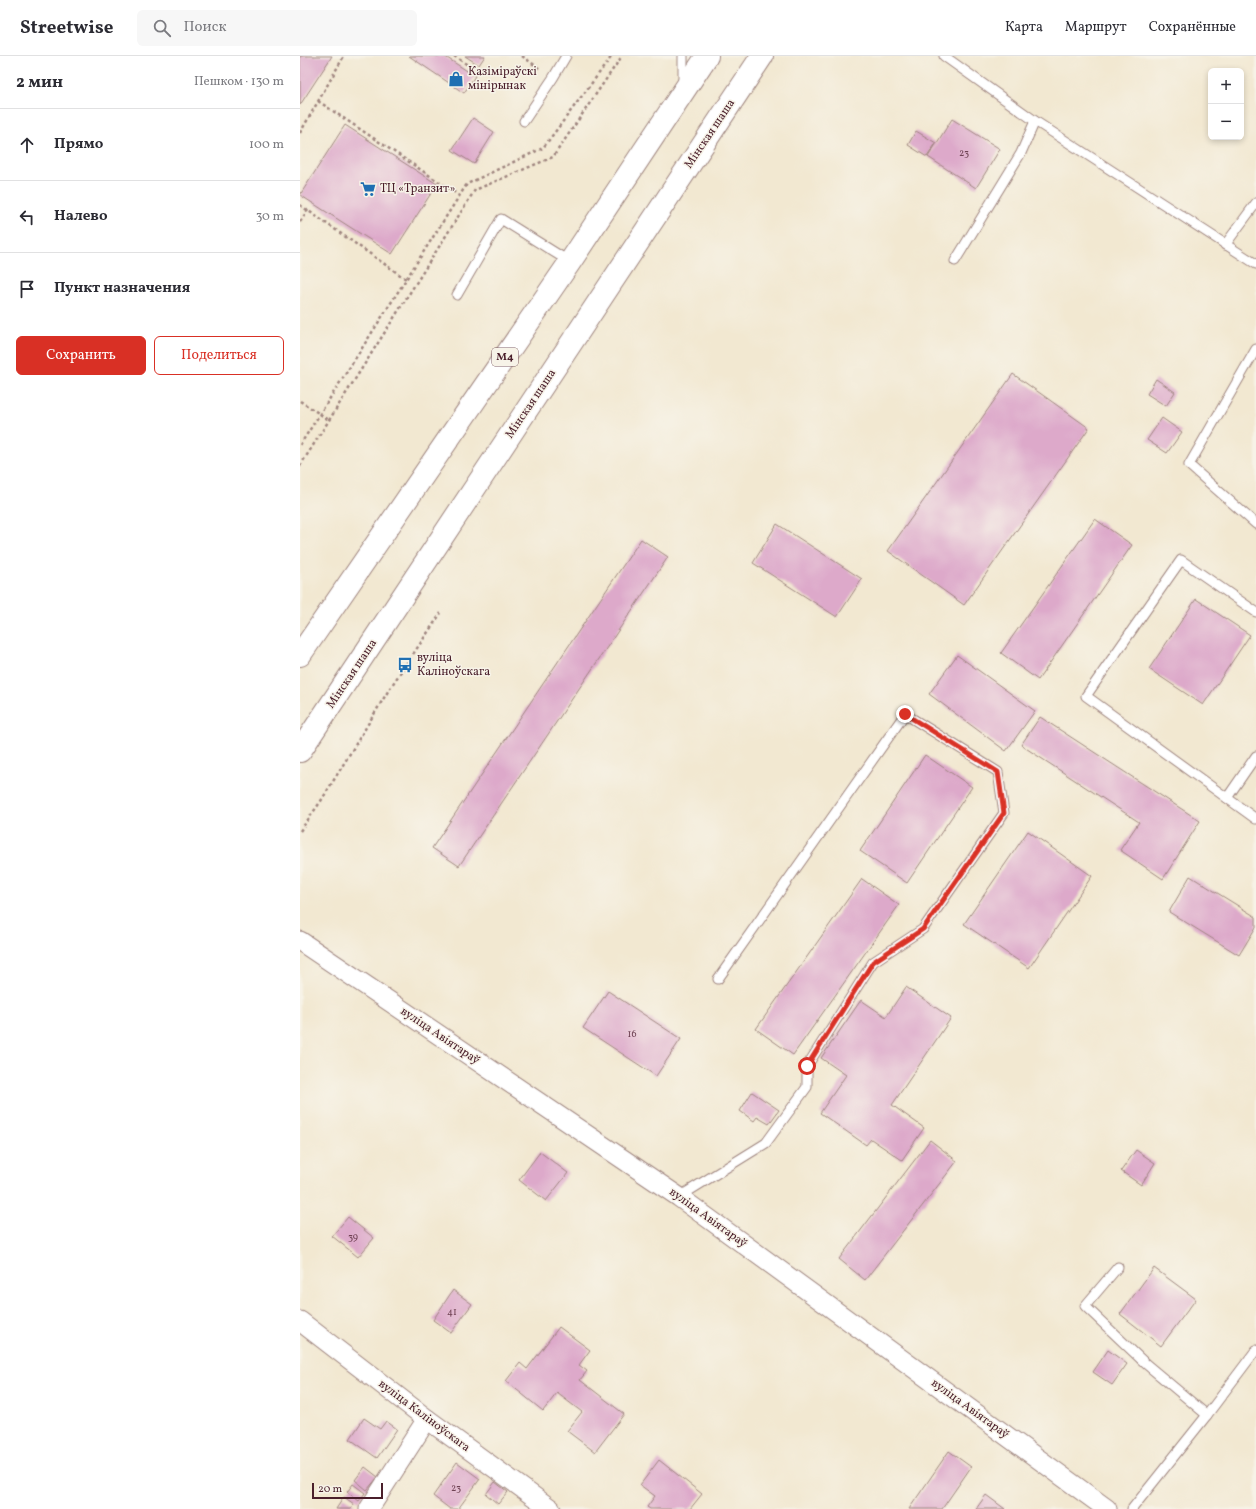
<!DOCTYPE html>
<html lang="ru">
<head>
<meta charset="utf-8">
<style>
  :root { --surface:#fff; --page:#f7f7f7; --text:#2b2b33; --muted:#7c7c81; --line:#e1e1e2; --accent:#d93025 }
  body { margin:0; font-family:Vollkorn,serif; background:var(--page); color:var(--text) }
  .controls { position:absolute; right:12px; top:12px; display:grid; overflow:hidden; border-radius:6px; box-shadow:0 2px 6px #0003 }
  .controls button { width:36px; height:36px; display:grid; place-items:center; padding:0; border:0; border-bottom:1px solid var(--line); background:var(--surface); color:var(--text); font:20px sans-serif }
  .scale { position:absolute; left:12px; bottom:10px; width:71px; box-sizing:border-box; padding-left:4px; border:2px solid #4a1f2b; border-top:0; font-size:11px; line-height:14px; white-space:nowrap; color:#4a1f2b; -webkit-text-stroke:3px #f7f3e8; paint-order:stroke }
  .stop { position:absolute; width:12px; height:12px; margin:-9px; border:3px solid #d93025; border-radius:50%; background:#fff }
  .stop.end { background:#d93025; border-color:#fff; box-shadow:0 1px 4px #0008 }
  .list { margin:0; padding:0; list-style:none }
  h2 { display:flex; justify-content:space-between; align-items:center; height:52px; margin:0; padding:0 16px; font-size:17px }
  h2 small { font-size:13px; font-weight:400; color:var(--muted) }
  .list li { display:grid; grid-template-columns:26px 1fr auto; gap:12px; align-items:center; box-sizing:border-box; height:72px; padding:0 16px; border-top:1px solid var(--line) }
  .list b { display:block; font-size:15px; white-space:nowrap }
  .list em { font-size:13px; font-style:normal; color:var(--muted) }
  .actions { display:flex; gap:8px; padding:12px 16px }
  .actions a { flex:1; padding:9px 0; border:1px solid var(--accent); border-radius:6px; text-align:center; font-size:14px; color:var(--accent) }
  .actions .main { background:var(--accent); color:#fff }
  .icon { flex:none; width:22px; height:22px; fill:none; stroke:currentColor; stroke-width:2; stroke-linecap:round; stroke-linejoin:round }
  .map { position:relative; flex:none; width:956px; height:1453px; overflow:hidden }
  header { display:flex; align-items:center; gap:24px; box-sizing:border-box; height:56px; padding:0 20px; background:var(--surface); border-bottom:1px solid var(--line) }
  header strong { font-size:19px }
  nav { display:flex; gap:22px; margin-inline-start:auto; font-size:14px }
  .search { width:280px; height:36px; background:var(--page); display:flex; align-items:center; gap:10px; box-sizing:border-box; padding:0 14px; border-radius:6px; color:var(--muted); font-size:15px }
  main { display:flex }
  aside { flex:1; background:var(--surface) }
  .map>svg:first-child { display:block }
  .building { fill:#dda9ca }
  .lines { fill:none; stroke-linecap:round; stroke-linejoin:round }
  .service-casing { stroke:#9e847e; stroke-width:11 }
  .minor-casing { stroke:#9e847e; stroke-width:21 }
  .primary-casing { stroke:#9e847e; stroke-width:24 }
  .path { stroke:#9e847e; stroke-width:2.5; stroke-dasharray:3 3; stroke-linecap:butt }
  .service { stroke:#fff; stroke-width:9 }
  .minor { stroke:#fff; stroke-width:19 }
  .primary { stroke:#fff; stroke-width:22 }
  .route { stroke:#d93025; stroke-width:5 }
  .labels { text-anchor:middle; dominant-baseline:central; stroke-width:3; stroke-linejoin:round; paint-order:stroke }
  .number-label { font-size:10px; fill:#6f4253 }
  .shield { fill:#f7f3e8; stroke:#7e5f64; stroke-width:1 }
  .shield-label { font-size:11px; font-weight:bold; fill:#4a1f2b }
  .poi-label { font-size:12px; fill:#4a1f2b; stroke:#f7f3e8; text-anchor:start }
  .street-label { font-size:12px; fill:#4a1f2b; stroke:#f7f3e8 }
</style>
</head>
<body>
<header>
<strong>Streetwise</strong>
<div class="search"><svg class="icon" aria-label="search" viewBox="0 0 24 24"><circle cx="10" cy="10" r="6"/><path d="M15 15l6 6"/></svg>Поиск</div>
<nav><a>Карта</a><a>Маршрут</a><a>Сохранённые</a></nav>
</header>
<main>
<aside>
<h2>2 мин<small>Пешком · 130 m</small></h2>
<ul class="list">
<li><svg class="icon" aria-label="ahead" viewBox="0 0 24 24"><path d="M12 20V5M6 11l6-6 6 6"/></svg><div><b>Прямо</b></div><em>100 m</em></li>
<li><svg class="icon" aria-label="left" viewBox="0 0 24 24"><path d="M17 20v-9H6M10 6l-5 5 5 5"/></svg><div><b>Налево</b></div><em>30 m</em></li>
<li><svg class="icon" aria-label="arrive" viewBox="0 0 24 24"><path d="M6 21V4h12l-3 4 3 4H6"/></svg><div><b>Пункт назначения</b></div></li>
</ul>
<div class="actions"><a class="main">Сохранить</a><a>Поделиться</a></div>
</aside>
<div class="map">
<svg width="956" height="1453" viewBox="0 0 956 1453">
  <rect width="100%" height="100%" fill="#f7f3e8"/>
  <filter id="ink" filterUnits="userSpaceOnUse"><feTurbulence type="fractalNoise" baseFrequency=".025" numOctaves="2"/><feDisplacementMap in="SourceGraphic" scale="8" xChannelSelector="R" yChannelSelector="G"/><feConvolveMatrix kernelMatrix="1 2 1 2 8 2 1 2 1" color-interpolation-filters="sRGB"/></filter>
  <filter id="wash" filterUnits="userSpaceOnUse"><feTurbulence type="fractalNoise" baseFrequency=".012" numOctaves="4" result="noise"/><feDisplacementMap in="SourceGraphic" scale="16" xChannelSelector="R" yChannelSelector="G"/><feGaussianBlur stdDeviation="0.9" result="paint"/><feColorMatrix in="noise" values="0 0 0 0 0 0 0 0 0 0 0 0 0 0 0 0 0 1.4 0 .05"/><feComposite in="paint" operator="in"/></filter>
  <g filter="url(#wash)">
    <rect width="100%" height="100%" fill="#f2e8d1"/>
    <g id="blocks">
      <g class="building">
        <polygon points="0,0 32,0 0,49"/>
        <polygon points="109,0 144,0 175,20 164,37"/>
        <polygon points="165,0 185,0 179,9"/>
        <polygon points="173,62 194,76 174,108 152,94"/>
        <polygon points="652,63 700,93 676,132 628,101"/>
        <polygon points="45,69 137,128 92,198 0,139"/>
        <polygon points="616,75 636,87 627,101 608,89"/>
        <polygon points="713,318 789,372 664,549 588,495"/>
        <polygon points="856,323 875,336 866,350 847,338"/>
        <polygon points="862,362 882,376 867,397 847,384"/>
        <polygon points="795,463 832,489 738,624 701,597"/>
        <polygon points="477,468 562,523 537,561 453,507"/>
        <polygon points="341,483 368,501 159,810 132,792"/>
        <polygon points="896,543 950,579 903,649 849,613"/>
        <polygon points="657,599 735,655 706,695 629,638"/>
        <polygon points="740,661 900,765 863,823 820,794 839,766 721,689"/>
        <polygon points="625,699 672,731 607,827 560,795"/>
        <polygon points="728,775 792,820 729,912 664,868"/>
        <polygon points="890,820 956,861 956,871 939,899 869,856"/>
        <polygon points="562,823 599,849 493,999 456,973"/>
        <polygon points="606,931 651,962 592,1049 624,1072 602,1104 571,1083 566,1089 520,1057 546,1019 521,1002 561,944 586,961"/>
        <polygon points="308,935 381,983 356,1020 283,972"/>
        <polygon points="452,1036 479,1054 469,1068 457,1061 454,1065 440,1055"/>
        <polygon points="630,1084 657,1105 565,1224 539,1203"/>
        <polygon points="836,1094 855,1107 841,1129 821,1115"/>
        <polygon points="240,1096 268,1117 246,1145 219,1124"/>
        <polygon points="48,1161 74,1182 58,1201 32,1180"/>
        <polygon points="854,1212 896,1243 861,1290 820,1258"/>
        <polygon points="153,1234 172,1248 151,1277 133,1264"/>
        <polygon points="259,1271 290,1294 279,1309 287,1315 280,1324 324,1358 295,1396 267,1375 282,1356 257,1337 243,1355 206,1325 220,1307 227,1313"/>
        <polygon points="808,1294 827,1308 812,1329 793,1316"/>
        <polygon points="64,1362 80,1373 86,1365 97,1373 77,1402 50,1383"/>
        <polygon points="649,1395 671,1411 642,1453 609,1453"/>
        <polygon points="359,1404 402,1438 390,1453 350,1453 347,1451 355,1440 340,1429"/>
        <polygon points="157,1406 180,1423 158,1453 150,1453 133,1440"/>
        <polygon points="65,1411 78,1421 67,1434 55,1424"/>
        <polygon points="195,1426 208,1436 198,1448 186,1438"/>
        <polygon points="53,1428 65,1437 59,1445 47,1436"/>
        <polygon points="686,1439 705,1453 676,1453"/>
        <polygon points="44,1441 54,1448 51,1453 36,1453"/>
      </g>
    </g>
  </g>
  <g filter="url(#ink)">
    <use href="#blocks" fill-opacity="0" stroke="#9e847e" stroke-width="1"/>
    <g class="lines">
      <defs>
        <g id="service">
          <polyline points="644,0 735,65 956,208"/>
          <polyline points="383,27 383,0"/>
          <polyline points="224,65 253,22 266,0"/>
          <polyline points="925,189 956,147"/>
          <polyline points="655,205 721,97 735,65"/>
          <polyline points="157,239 201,163 270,206"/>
          <polyline points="956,293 889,409 956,468"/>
          <polyline points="956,556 881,504 786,640 956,763"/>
          <polyline points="927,742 956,700"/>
          <polyline points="379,1141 466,1087 507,1031 507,1010 573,906 623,873 704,757 698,716 605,658 418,923"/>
          <polyline points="818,1211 785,1250 846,1308 907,1359"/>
          <polyline points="832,1453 907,1359 956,1294"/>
        </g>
        <g id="minor">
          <polyline points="0,885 379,1141 807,1453"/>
          <polyline points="0,1265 127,1363 251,1453"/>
          <polyline points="69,1453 127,1363"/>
        </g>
        <g id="primary">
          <polyline points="0,599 270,206 407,0"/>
          <polyline points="0,695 462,0"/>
        </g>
      </defs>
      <use href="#service" class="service-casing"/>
      <use href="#minor" class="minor-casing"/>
      <use href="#primary" class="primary-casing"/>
      <g class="path">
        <polyline points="154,0 174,13"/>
        <polyline points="222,0 240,13"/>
        <polyline points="18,45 160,140"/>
        <polyline points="0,77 44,0"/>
        <polyline points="0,149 106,223"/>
        <polyline points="0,166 8,154"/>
        <polyline points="0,345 29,364"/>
        <polyline points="0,389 167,128 243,92 312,0"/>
        <polyline points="0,410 175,134 253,101 322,0"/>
        <polyline points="0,775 21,745 90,632 141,557"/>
      </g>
      <use href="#service" class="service"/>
      <use href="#minor" class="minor"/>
      <use href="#primary" class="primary"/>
    </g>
  </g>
  <g class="lines" filter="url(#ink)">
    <polyline class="route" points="507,1010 573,906 623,873 704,757 698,716 605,658"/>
  </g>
  <defs>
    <symbol id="shop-bare" viewBox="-9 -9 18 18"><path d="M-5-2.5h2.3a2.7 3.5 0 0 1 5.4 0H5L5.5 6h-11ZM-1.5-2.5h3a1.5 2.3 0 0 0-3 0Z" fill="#1f6fb2" stroke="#f7f3e8" stroke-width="2.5" paint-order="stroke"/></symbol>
    <symbol id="supermarket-bare" viewBox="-9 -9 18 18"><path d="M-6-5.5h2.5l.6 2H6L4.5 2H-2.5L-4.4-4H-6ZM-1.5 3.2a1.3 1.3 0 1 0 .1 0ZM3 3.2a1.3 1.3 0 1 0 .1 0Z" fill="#1f6fb2" stroke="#f7f3e8" stroke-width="2.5" paint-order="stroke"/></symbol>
    <symbol id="bus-bare" viewBox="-9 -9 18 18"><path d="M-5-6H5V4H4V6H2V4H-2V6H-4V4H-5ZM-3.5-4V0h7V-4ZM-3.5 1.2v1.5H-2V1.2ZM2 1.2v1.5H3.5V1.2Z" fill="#1f6fb2" stroke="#f7f3e8" stroke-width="2.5" paint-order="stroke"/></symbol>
  </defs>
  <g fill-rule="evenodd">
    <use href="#shop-bare" x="145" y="12" width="22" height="22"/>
    <use href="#supermarket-bare" x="57" y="122" width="22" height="22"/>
    <use href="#bus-bare" x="94" y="598" width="22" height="22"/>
  </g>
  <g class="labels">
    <g class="number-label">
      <text x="664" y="97">23</text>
      <text x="332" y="978">16</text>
      <text x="53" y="1181">39</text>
      <text x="152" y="1256">41</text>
      <text x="156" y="1432">23</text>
    </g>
    <rect class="shield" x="192" y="292" width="26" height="18" rx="3"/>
    <g class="shield-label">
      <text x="205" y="301">М4</text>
    </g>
    <g class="poi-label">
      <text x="168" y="16">Казіміраўскі<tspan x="168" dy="14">мінірынак</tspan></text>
      <text x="80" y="133">ТЦ «Транзит»</text>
      <text x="117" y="602">вуліца<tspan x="117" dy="14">Каліноўскага</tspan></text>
    </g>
    <g class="street-label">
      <text transform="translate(410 78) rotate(-56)">Мінская шаша</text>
      <text transform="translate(231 348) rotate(-56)">Мінская шаша</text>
      <text transform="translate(52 618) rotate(-56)">Мінская шаша</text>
      <text transform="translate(140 980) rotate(34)">вуліца Авіятараў</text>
      <text transform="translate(408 1162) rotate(36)">вуліца Авіятараў</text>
      <text transform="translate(670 1353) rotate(36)">вуліца Авіятараў</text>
      <text transform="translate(124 1360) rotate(37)">вуліца Каліноўскага</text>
    </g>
  </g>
</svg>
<div class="controls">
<button>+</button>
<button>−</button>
</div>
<div class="scale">20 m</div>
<div class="stop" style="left:507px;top:1010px"></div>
<div class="stop end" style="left:605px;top:658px"></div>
</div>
</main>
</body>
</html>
